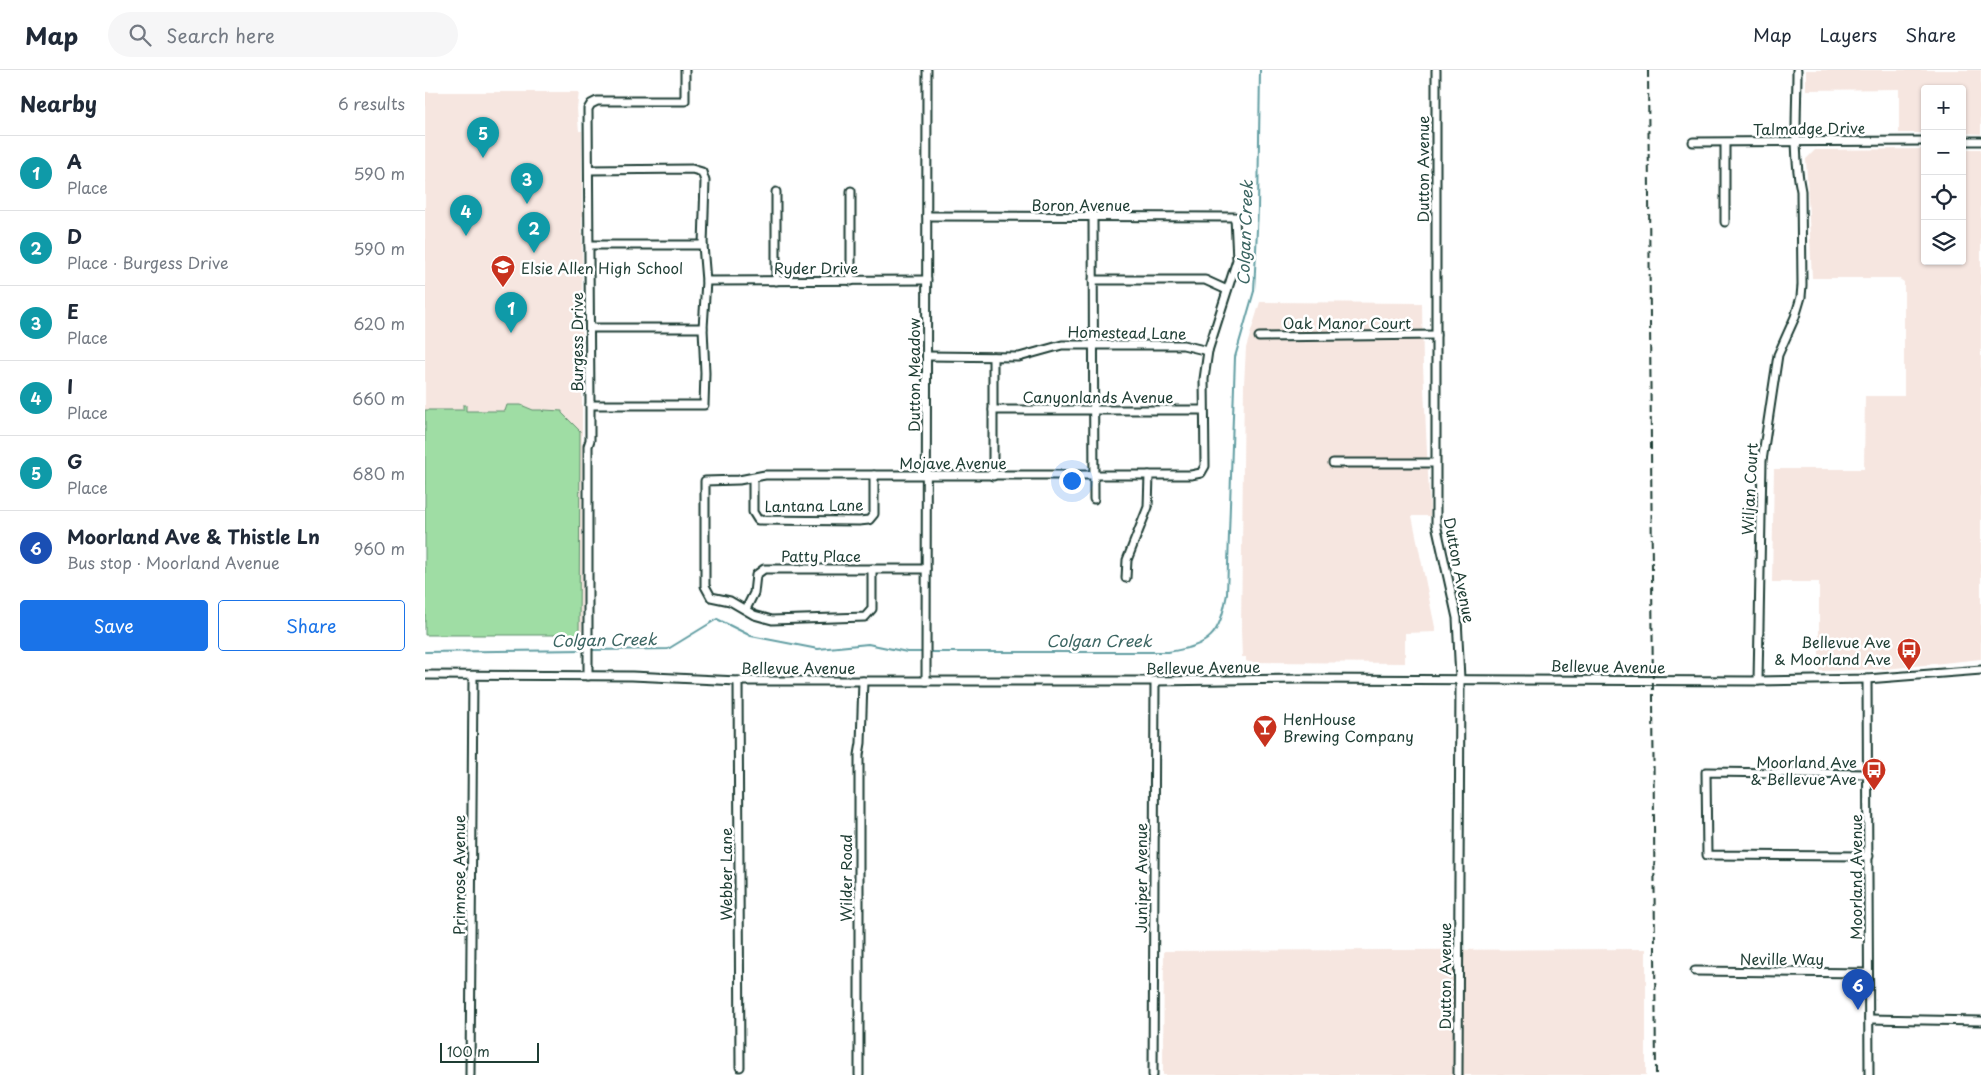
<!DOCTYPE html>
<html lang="en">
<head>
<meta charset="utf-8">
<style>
  :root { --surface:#fff; --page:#f6f6f7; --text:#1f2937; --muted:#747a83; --line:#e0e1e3; --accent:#1a73e8 }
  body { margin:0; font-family:"Playpen Sans",sans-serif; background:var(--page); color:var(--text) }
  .controls { position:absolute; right:15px; top:15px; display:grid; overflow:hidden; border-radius:5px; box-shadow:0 1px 4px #0004 }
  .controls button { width:45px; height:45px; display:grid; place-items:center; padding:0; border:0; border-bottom:1px solid var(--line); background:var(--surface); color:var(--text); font:25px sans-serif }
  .scale { position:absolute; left:15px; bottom:12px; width:99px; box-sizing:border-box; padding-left:5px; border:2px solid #1f3d34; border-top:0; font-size:14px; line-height:18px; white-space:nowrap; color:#1f3d34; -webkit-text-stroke:4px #fff; paint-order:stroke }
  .you { position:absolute; left:646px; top:410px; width:18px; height:18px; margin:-12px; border:4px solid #fff; border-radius:50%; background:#1a73e8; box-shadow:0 0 0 8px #1a73e833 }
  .badge { display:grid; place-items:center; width:32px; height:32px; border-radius:50%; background:var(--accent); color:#fff; font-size:16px; font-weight:700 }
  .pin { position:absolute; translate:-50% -41px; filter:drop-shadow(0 1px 2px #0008) }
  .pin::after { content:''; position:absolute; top:26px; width:18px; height:15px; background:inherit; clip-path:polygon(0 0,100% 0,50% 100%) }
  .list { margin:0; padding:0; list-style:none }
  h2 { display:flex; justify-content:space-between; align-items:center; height:65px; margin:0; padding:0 20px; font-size:21px }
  h2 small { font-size:16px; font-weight:400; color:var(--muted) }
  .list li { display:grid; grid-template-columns:32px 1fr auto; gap:15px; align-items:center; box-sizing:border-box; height:75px; padding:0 20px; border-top:1px solid var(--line) }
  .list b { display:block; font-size:19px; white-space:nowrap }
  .list p { margin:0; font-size:16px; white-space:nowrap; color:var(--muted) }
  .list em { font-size:16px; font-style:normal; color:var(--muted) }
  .actions { display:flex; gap:10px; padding:15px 20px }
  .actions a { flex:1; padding:11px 0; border:1px solid var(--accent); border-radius:5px; text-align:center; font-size:18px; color:var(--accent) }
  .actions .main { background:var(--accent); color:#fff }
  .icon { flex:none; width:28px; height:28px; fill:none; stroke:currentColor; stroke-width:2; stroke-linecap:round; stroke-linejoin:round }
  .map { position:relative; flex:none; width:1556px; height:1005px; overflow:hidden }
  header { display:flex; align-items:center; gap:30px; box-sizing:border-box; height:70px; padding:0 25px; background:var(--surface); border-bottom:1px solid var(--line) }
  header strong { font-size:24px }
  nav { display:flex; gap:28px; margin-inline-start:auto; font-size:18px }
  .search { width:350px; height:45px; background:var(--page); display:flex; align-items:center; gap:12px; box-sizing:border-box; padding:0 18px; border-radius:28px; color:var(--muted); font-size:19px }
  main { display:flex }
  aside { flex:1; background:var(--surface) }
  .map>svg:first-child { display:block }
  .built { fill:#f6e6e0 }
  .green { fill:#9fdda4; stroke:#5f8d6c }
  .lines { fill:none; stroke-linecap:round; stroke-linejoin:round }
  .stream { stroke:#629ea3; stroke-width:2 }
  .minor-casing { stroke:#1f3d34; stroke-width:11 }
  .minor { stroke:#fff; stroke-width:7 }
  .rail { stroke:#1f3d34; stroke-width:2; stroke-dasharray:8 4; stroke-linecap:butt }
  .labels { text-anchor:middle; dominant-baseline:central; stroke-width:5; stroke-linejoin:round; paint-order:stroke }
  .street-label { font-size:15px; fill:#1f3d34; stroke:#fff }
  .poi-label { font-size:15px; fill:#1f3d34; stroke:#fff; text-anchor:start }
  .water-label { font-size:16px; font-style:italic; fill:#3b6562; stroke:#fff }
</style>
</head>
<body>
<header>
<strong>Map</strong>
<div class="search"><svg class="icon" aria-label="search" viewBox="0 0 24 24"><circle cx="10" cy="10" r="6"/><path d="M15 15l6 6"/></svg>Search here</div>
<nav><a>Map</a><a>Layers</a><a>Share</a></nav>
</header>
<main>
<aside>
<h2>Nearby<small>6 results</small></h2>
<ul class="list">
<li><span class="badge" style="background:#0f9aa8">1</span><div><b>A</b><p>Place</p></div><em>590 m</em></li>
<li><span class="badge" style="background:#0f9aa8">2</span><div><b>D</b><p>Place · Burgess Drive</p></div><em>590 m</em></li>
<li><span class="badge" style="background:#0f9aa8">3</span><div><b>E</b><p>Place</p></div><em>620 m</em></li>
<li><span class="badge" style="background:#0f9aa8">4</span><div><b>I</b><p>Place</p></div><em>660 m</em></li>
<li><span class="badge" style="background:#0f9aa8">5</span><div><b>G</b><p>Place</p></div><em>680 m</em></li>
<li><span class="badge" style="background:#1a4fb4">6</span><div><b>Moorland Ave &amp; Thistle Ln</b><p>Bus stop · Moorland Avenue</p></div><em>960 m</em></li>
</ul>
<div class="actions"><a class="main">Save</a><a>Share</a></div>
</aside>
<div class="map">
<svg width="1556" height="1005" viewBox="0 0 1556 1005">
  <rect width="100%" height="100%" fill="#fff"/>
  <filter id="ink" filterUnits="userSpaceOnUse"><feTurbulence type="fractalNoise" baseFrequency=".02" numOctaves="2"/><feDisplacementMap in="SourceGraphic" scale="10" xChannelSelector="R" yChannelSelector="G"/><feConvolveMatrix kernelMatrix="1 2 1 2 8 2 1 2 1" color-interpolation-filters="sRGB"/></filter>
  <g filter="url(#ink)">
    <g class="built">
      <polygon points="1381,0 1556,0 1556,64 1537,63 1537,19 1500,19 1500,63 1474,63 1474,19 1381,20"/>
      <polygon points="0,22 154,22 152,39 154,61 157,61 157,565 0,565"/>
      <polygon points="1500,79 1500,191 1537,191 1537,79 1556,79 1556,589 1461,599 1394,601 1394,512 1347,512 1349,399 1439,399 1440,326 1479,326 1479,212 1473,208 1387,208 1381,89 1390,80"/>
      <polygon points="835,232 997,233 998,296 1005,446 987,446 1011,562 980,563 980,593 824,592 821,591 821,587 817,587 816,560 819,314 821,278"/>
      <polygon points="1221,879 1221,1005 738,1005 739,881"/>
    </g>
    <polygon class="green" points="38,335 41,335 41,341 80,341 82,335 96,335 108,340 118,340 118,342 119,340 137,341 137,343 155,361 154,565 0,565 0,340 38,340"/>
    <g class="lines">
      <g class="stream">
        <polyline points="166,580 243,579 292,549 326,566 393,579 443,574 482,582 498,582"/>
        <polyline points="0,582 161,580"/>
        <path d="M503,582H743C786,575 794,566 802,524L810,287L829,221L833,139L835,0"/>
      </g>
      <defs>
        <g id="minor">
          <polyline points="1011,0 1011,454 1032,548 1035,609 1033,1005"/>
          <polyline points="1537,71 1556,71"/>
          <polyline points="1268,72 1500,71"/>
          <polyline points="165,100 267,99 277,102 280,111 278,175 281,211 278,258 280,303 279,335 165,335"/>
          <polyline points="426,121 426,211"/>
          <polyline points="351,122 351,211"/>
          <polyline points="668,148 669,429"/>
          <polyline points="1300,152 1300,73"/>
          <polyline points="164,175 278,175"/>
          <polyline points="668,210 780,210 802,220"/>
          <polyline points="281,211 502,210"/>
          <polyline points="165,258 278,258"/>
          <polyline points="834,267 1011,265"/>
          <polyline points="502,286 594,287 637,275 758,275 783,281"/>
          <polyline points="568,340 778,340"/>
          <polyline points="908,393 1010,393"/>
          <polyline points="568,406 568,287"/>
          <polyline points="328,408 328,442 333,450 434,451 444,450 449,444 449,405"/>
          <polyline points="447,499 447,539 440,547 347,550 329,545 305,531 286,527 280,516 280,411 314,410 340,405 766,405 776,403 780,396 779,309 783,281 812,190 810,147 502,146"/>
          <polyline points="701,508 702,490 723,437 724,405"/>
          <polyline points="321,539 329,523 331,505 339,499 501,499"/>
          <polyline points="0,605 207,606 313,611 730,611 874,609 1333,611 1442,609 1556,600"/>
          <polyline points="163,606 163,376 165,370 165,335 163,39 166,34 172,31 260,31 260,0"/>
          <polyline points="1442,609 1444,1005"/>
          <polyline points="313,611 315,997"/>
          <polyline points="501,611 502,0"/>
          <path d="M1333,611L1337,391L1353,285L1370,247L1376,227L1377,215L1376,121C1368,82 1372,40 1372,0"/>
          <polyline points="1443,704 1281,702 1282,785 1444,786"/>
          <polyline points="1270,901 1443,903"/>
          <polyline points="1444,949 1556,951"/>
          <polyline points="45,1005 48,606"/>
          <polyline points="434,1005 434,685 436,673 438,611"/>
          <polyline points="728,1005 730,611"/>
        </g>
      </defs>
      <use href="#minor" class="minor-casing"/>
      <use href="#minor" class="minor"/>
      <polyline class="rail" points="1223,0 1231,1005"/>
    </g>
  </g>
  <defs>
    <symbol id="school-pin" viewBox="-11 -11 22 30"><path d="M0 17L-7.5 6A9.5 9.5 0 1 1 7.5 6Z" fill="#c8321e" stroke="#fff"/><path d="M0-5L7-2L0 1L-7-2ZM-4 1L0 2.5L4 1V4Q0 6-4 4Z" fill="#fff"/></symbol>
    <symbol id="bus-pin" viewBox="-11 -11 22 30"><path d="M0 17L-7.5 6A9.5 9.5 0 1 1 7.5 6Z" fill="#c8321e" stroke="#fff"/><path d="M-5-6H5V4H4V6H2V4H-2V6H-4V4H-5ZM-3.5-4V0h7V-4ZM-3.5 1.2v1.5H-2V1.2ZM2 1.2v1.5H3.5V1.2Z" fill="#fff"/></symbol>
    <symbol id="bar-pin" viewBox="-11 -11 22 30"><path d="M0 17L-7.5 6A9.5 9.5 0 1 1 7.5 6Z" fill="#c8321e" stroke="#fff"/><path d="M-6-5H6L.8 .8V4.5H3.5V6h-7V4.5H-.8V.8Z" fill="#fff"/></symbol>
  </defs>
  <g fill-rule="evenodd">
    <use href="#school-pin" x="64" y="183" width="28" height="38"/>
    <use href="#bus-pin" x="1470" y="566" width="28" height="38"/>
    <use href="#bar-pin" x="826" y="643" width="28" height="38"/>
    <use href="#bus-pin" x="1435" y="686" width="28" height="38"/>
  </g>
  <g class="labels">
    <g class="street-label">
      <text transform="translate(1384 58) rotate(-1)">Talmadge Drive</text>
      <text transform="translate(997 99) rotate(-90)">Dutton Avenue</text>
      <text x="656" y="134">Boron Avenue</text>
      <text x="391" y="197">Ryder Drive</text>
      <text x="922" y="252">Oak Manor Court</text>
      <text transform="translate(702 262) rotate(1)">Homestead Lane</text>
      <text transform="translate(151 272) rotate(-90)">Burgess Drive</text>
      <text transform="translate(488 305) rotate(-90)">Dutton Meadow</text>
      <text x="673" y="326">Canyonlands Avenue</text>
      <text x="528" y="392">Mojave Avenue</text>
      <text transform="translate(1324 419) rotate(-87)">Wiljan Court</text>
      <text transform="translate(389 435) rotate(-1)">Lantana Lane</text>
      <text x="396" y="485">Patty Place</text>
      <text transform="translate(1035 500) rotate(79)">Dutton Avenue</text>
      <text transform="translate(1183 596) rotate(1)">Bellevue Avenue</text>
      <text x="373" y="597">Bellevue Avenue</text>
      <text transform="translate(778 597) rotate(-1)">Bellevue Avenue</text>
      <text transform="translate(300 804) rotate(-90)">Webber Lane</text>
      <text transform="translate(33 805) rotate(-90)">Primrose Avenue</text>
      <text transform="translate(1430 807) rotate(-90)">Moorland Avenue</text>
      <text transform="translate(420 808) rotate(-90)">Wilder Road</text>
      <text transform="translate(715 808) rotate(-90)">Juniper Avenue</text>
      <text x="1357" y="888">Neville Way</text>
      <text transform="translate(1019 906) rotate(-90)">Dutton Avenue</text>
    </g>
    <g class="poi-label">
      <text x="96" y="197">Elsie Allen High School</text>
      <text x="1466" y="571" text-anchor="end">Bellevue Ave<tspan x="1466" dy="17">&amp; Moorland Ave</tspan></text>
      <text x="858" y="648">HenHouse<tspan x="858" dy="17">Brewing Company</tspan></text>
      <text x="1432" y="691" text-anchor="end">Moorland Ave<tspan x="1432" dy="17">&amp; Bellevue Ave</tspan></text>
    </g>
    <g class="water-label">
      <text transform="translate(819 163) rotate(-88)">Colgan Creek</text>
      <text transform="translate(179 569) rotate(-1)">Colgan Creek</text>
      <text x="674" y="570">Colgan Creek</text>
    </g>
  </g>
</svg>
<div class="controls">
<button>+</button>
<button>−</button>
<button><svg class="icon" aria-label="locate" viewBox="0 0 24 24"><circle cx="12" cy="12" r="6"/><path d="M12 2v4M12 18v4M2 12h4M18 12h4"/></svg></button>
<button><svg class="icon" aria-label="layers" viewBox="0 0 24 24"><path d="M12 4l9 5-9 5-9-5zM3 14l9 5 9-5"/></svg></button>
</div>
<div class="scale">100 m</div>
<div class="you"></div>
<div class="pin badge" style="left:86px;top:263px;background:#0f9aa8">1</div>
<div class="pin badge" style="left:109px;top:183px;background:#0f9aa8">2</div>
<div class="pin badge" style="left:102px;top:134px;background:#0f9aa8">3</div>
<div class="pin badge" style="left:41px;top:166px;background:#0f9aa8">4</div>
<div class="pin badge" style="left:58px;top:88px;background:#0f9aa8">5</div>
<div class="pin badge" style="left:1433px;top:940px;background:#1a4fb4">6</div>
</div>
</main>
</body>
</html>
